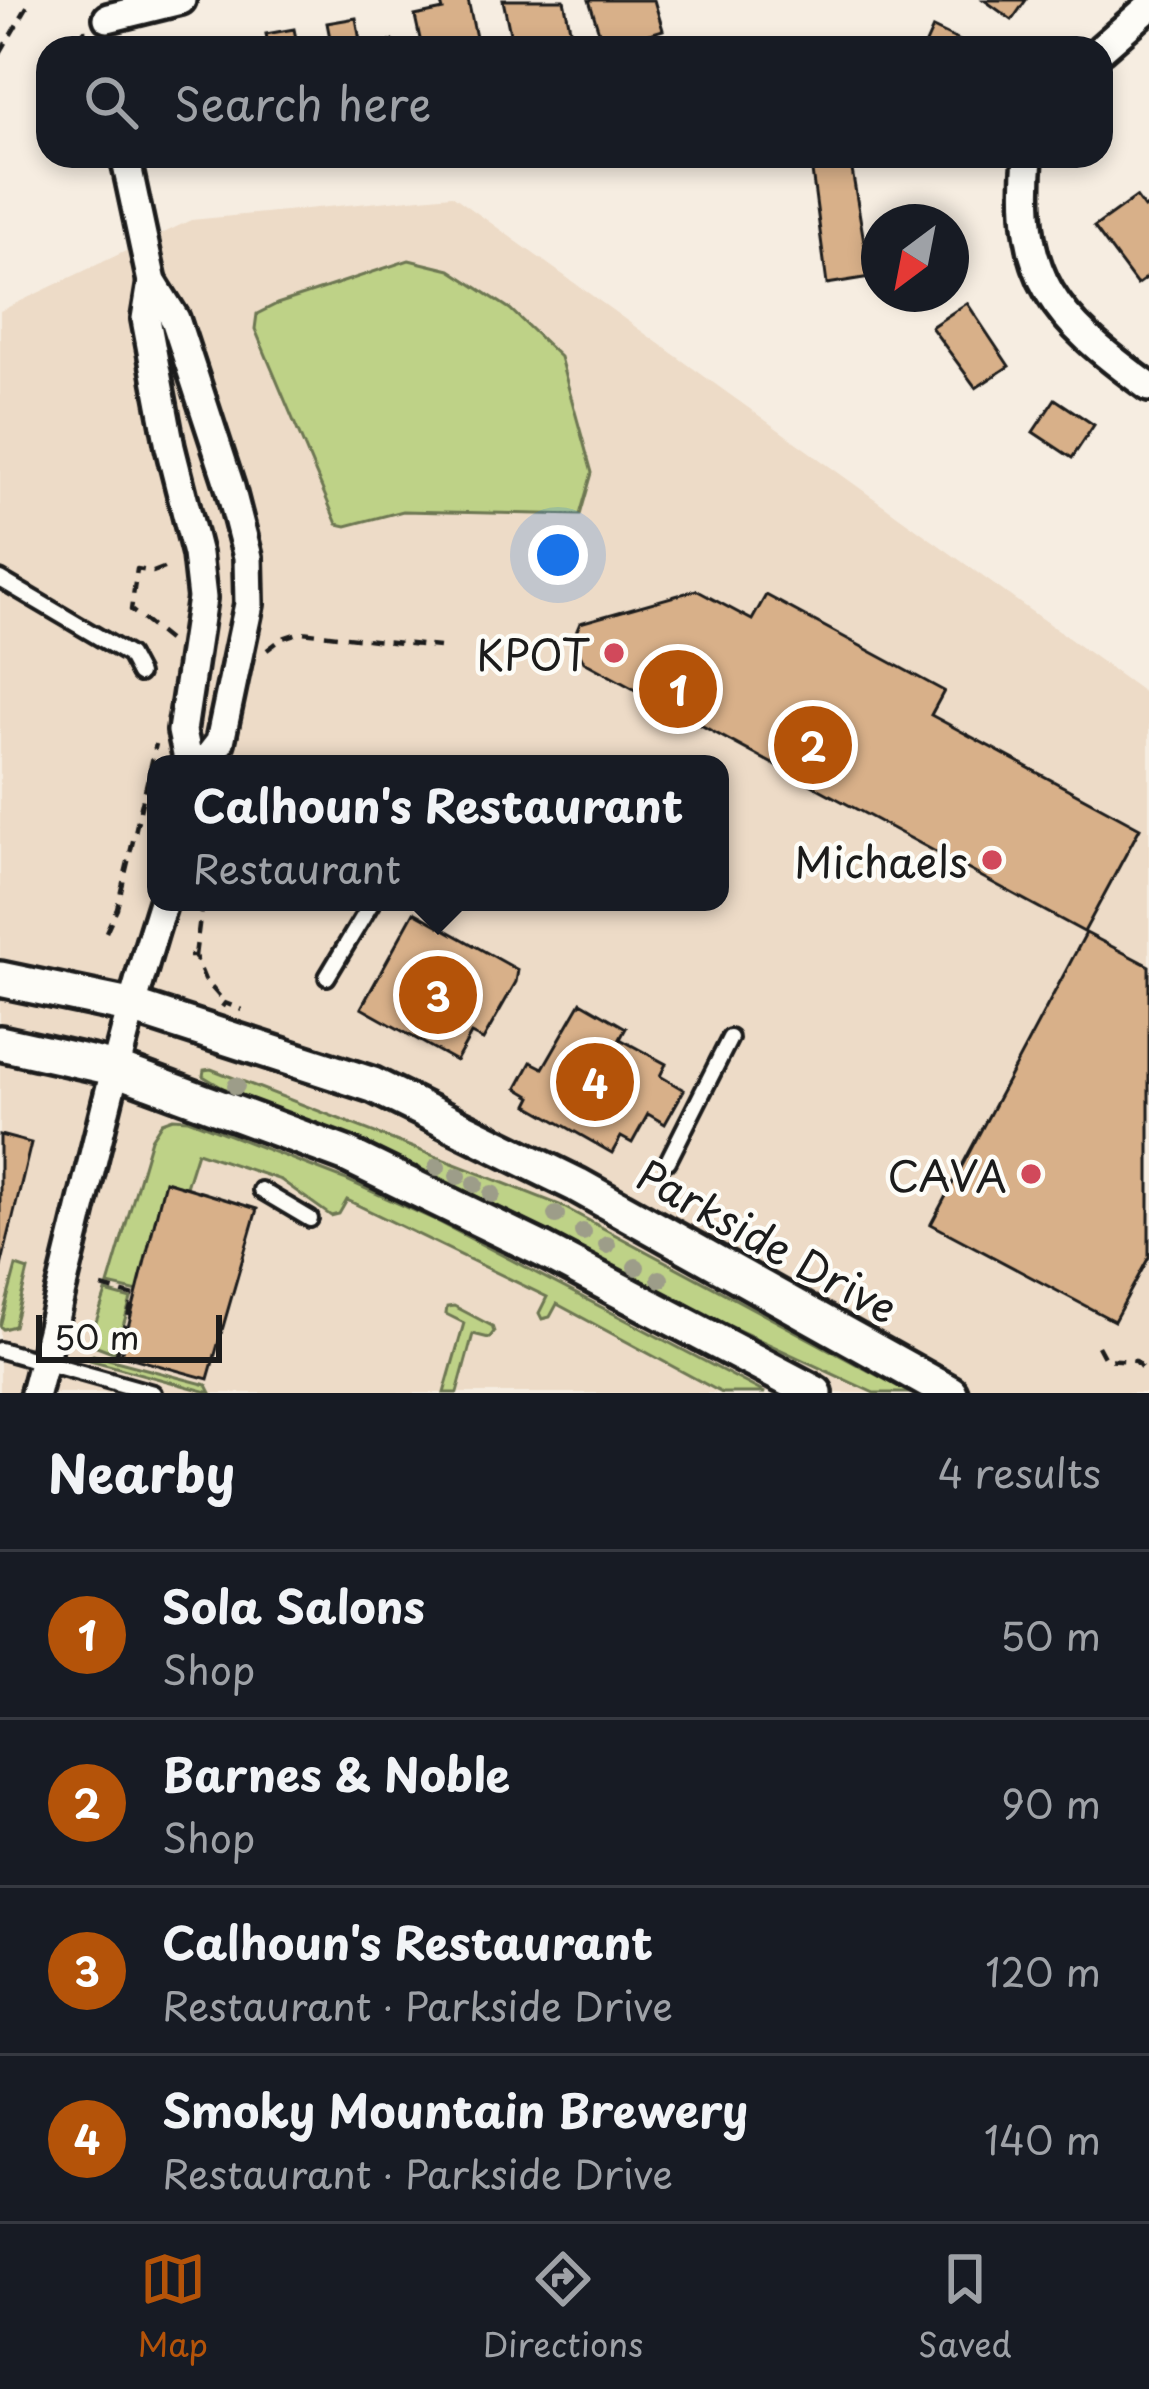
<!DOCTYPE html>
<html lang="en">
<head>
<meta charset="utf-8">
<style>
  :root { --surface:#171b24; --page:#242831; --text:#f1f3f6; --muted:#9ea1a6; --line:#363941; --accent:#b45309 }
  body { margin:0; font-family:"Playpen Sans",sans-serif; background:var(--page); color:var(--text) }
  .compass { position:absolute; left:861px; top:204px; width:108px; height:108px; border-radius:50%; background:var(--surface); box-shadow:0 6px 18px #0003; rotate:212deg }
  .scale { position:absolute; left:36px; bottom:30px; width:186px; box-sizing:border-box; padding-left:12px; border:6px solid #1c1c1c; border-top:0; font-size:33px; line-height:42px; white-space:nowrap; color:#1c1c1c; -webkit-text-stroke:9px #fdfcf7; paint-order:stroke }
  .you { position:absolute; left:558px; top:555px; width:42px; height:42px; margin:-30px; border:9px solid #fff; border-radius:50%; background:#1a73e8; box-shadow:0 0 0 18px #1a73e833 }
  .badge { display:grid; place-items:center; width:78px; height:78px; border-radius:50%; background:var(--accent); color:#fff; font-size:39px; font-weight:700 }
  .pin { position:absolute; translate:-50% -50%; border:6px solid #fff; box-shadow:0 3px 12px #0006 }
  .popup { position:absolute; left:147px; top:755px; width:582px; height:156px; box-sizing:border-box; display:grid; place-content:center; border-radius:24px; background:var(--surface); filter:drop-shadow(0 3px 9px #0005); font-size:39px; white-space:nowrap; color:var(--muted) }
  .popup b { font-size:45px; color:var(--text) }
  .popup::after { content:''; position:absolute; left:50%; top:100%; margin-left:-24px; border:24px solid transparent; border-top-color:var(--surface) }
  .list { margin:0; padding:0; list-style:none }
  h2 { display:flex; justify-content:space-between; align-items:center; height:156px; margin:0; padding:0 48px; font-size:51px }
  h2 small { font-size:39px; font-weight:400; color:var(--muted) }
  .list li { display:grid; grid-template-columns:78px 1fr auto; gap:36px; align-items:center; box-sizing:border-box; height:168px; padding:0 48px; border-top:3px solid var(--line) }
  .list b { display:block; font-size:45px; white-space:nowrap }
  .list p { margin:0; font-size:39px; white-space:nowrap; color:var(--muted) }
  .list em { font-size:39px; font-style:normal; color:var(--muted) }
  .icon { flex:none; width:66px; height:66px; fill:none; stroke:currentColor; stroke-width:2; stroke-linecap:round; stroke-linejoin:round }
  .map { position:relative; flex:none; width:1149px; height:1393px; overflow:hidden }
  .search { position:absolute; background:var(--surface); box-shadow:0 6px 18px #0003; left:36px; right:36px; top:36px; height:132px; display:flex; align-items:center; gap:30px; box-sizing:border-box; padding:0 42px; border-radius:36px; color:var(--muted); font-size:45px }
  .sheet { height:828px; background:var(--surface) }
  nav { display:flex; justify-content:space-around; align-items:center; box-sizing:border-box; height:168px; border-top:3px solid var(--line); background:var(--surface); font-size:33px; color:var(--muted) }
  nav a { display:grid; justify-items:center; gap:6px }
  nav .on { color:var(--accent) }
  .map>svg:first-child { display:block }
  .built { fill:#eddbc7; fill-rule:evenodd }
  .green { fill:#bed287; stroke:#6d7752; stroke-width:3 }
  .building { fill:#d8b089; stroke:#1c1c1c; stroke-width:3 }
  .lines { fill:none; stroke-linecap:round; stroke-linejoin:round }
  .service-casing { stroke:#1c1c1c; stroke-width:22 }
  .minor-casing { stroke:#1c1c1c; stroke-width:36 }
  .tertiary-casing { stroke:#1c1c1c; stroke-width:42 }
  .path { stroke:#1c1c1c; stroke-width:4.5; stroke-dasharray:12 9; stroke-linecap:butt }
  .service { stroke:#fdfcf7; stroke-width:14 }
  .minor { stroke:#fdfcf7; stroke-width:27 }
  .tertiary { stroke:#fdfcf7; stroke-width:33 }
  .tree { fill:#9d9d89 }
  .poi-dot { fill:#d1495b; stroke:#fdfcf7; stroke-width:4.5 }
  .labels { text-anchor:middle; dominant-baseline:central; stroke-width:9; stroke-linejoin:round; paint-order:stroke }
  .poi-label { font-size:42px; fill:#1c1c1c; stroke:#fdfcf7; text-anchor:end }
  .street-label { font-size:42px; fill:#1c1c1c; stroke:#fdfcf7 }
</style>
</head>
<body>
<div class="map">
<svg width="1149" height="1393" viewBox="0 0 1149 1393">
  <rect width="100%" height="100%" fill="#f6ede1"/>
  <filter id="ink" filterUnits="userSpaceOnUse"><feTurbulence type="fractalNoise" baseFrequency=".00833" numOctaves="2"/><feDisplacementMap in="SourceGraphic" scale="24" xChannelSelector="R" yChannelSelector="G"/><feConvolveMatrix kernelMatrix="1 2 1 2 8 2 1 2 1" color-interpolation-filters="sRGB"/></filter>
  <g filter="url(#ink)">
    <path class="built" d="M452,195L1149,696V1393H0V311L191,220ZM156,764H720V902H156Z"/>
    <g class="green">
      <polygon points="409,260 450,270 510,309 560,357 592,473 580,515 403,511 346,526 337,524 255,329 257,314 277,304"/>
      <polygon points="211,1069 560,1205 910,1393 874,1393 693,1309 508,1211 397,1160 231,1093 203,1076 204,1070"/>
      <polygon points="173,1118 188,1119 344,1179 437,1221 765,1393 722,1393 557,1304 550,1317 542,1319 539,1313 547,1297 347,1200 339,1214 331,1216 281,1180 197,1152 186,1187 165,1182 138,1292 108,1285 151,1139 162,1122"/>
      <polygon points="16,1266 28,1270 14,1326 3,1329 0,1326"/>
      <polygon points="106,1292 131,1299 115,1353 89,1343"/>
      <polygon points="454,1306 492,1326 494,1332 489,1338 473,1334 457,1393 444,1393 464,1323 446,1314 447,1307"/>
      <polygon points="93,1355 207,1385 211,1393 86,1359"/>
    </g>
    <g class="building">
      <polygon points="440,0 468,0 478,47 487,45 488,48 422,48 415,16 443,10"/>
      <polygon points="503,0 564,0 574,48 513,48"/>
      <polygon points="589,0 654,0 663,30 604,48"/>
      <polygon points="984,0 1026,0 1012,20"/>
      <polygon points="356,18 361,47 393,41 395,48 332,48 327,23"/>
      <polygon points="933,28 966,44 964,48 924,48"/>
      <polygon points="294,29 298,48 269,48 266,34"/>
      <polygon points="851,164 870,277 827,284 812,171"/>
      <polygon points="1136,197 1144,208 1149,205 1149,276 1137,285 1094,227"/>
      <polygon points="967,303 1009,366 976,388 931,327"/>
      <polygon points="1055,399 1094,425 1072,458 1033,432"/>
      <polygon points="696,590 752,620 766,595 944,691 931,715 1140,828 1084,932 584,662 573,640 580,623"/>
      <polygon points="414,912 518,970 516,982 483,1040 471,1034 456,1061 361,1008"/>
      <polygon points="1086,933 1149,966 1149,1257 1114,1321 931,1224"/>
      <polygon points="581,1002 626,1028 620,1039 666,1064 660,1076 684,1090 665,1124 648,1114 632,1143 621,1137 612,1153 528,1105 532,1097 517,1088 531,1062 543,1068"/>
      <polygon points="0,1135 31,1143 0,1271"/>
      <polygon points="165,1181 257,1209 208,1379 121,1355"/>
    </g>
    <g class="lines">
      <defs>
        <g id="service">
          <polyline points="0,579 129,655 139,674"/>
          <polyline points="327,977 372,902"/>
          <polyline points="668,1161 730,1038"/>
          <polyline points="261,1190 310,1219"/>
          <polyline points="0,1350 153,1393"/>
        </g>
        <g id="minor">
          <polyline points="108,18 181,0"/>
          <polyline points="1101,49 1149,7"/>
          <polyline points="125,156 152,282 175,319 230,487 248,557 249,604 220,742 203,764"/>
          <path d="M1028,156C1018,279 1054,318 1149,387"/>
          <polyline points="152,282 146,319 170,447 197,554 202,598 182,731 189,764"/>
          <path d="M35,1393C79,1229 111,1064 163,902"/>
        </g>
        <g id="tertiary">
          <polyline points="0,979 129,1006 373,1085 577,1185 950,1393"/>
          <polyline points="0,1043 113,1068 345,1154 543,1250 815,1393"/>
        </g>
      </defs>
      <use href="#service" class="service-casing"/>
      <use href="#minor" class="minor-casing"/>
      <use href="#tertiary" class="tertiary-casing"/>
      <g class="path">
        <polyline points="84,29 86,48"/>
        <polyline points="0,53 31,0"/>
        <polyline points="168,640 131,610 137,569 153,572 172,565"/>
        <polyline points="267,650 283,638 301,632 439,647"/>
        <polyline points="106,932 117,908 156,744"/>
        <polyline points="189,956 195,956 205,980 225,1003"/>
        <polyline points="195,956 202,902"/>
        <polyline points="222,1007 225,1003 242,1010"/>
        <polyline points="102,1287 134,1296 116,1357"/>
        <polyline points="1098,1346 1105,1359 1136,1361 1145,1372"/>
      </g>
      <use href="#service" class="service"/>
      <use href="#minor" class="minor"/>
      <use href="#tertiary" class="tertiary"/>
    </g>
    <g class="tree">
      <circle cx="236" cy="1086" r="9"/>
      <circle cx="437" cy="1167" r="9"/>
      <circle cx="458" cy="1176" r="9"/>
      <circle cx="475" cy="1184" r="9"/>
      <circle cx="492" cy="1194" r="9"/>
      <circle cx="556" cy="1215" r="9"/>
      <circle cx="583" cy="1232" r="9"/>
      <circle cx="607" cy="1245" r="9"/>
      <circle cx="636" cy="1267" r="9"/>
      <circle cx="660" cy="1279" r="9"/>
    </g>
  </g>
  <g class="poi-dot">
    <circle cx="614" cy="653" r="12"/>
    <circle cx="992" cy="860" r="12"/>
    <circle cx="1031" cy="1174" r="12"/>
  </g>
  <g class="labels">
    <g class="poi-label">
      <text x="590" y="653">KPOT</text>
      <text x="968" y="860">Michaels</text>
      <text x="1007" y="1174">CAVA</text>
    </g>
    <g class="street-label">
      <text transform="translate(768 1240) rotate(29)">Parkside Drive</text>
    </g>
  </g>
</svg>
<svg class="compass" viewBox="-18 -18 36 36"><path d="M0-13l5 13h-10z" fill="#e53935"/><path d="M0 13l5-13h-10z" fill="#9ea1a6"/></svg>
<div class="scale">50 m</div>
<div class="you"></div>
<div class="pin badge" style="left:678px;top:689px">1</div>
<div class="pin badge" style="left:813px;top:745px">2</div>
<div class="pin badge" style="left:438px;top:995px">3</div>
<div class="popup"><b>Calhoun's Restaurant</b>Restaurant</div>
<div class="pin badge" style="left:595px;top:1082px">4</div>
<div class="search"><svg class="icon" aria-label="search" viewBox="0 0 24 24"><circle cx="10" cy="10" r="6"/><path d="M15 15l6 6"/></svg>Search here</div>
</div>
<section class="sheet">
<h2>Nearby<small>4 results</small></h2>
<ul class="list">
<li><span class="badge">1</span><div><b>Sola Salons</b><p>Shop</p></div><em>50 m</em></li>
<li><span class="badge">2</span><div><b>Barnes &amp; Noble</b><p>Shop</p></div><em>90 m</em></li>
<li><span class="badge">3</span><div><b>Calhoun's Restaurant</b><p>Restaurant · Parkside Drive</p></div><em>120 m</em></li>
<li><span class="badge">4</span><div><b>Smoky Mountain Brewery</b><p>Restaurant · Parkside Drive</p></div><em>140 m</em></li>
</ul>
</section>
<nav>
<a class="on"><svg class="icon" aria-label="map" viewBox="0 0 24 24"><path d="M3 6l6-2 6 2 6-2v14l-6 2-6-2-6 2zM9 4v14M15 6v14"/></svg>Map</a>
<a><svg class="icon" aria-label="directions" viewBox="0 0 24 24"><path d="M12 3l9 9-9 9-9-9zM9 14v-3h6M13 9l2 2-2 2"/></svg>Directions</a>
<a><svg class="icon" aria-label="saved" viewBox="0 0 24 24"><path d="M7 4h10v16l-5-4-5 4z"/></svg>Saved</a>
</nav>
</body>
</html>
